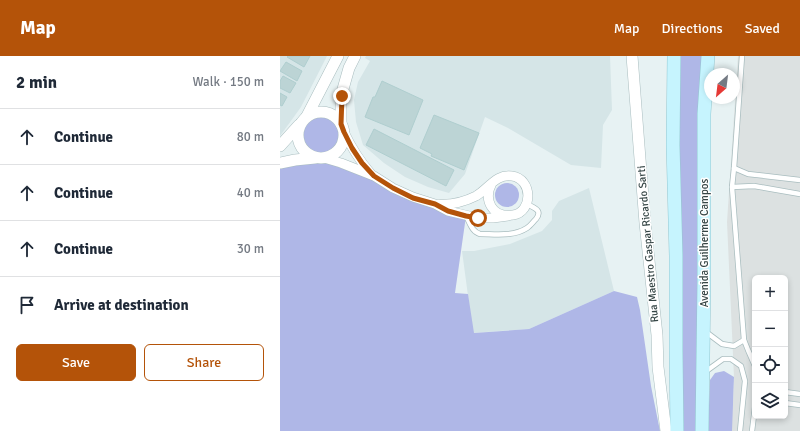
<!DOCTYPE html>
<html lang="en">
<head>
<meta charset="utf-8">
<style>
  :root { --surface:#fff; --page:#f2f2f3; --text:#1f2937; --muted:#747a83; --line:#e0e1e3; --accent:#b45309 }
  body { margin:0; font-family:Signika,sans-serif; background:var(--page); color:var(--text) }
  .controls { position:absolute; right:12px; bottom:12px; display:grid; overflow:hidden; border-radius:6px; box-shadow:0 2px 6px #0003 }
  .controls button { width:36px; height:36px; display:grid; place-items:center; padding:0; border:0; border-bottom:1px solid var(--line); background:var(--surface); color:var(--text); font:20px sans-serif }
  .compass { position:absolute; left:424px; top:12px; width:36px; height:36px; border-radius:50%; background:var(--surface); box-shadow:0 2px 6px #0003; rotate:208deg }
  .stop { position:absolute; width:12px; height:12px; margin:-9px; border:3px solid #b45309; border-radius:50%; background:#fff }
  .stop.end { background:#b45309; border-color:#fff; box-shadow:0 1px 4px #0008 }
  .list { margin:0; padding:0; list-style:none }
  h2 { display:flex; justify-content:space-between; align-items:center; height:52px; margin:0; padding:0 16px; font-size:17px }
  h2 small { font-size:13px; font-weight:400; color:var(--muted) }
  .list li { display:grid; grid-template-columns:26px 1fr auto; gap:12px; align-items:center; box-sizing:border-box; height:56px; padding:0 16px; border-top:1px solid var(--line) }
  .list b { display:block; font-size:15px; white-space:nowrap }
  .list em { font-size:13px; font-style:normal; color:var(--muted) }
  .actions { display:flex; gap:8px; padding:12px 16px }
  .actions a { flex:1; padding:9px 0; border:1px solid var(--accent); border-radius:6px; text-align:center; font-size:14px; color:var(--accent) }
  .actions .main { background:var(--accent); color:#fff }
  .icon { flex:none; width:22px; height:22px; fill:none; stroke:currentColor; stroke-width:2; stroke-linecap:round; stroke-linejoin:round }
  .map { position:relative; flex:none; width:520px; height:375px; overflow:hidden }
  header { display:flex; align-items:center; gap:24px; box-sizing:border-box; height:56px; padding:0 20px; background:var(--accent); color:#fff }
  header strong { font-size:19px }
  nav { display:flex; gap:22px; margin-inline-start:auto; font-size:14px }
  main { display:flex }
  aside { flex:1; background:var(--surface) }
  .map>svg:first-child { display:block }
  .residential { fill:#d5e5e7 }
  .green { fill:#afb7e7 }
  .parking { fill:#dce1e1; fill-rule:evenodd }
  .building { fill:#bcd4d5; stroke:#afcecf }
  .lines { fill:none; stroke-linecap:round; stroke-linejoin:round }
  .service-casing { stroke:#a9bdbf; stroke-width:6 }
  .minor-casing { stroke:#a9bdbf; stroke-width:10 }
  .tertiary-casing { stroke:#a9bdbf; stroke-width:12 }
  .secondary-casing { stroke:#94c7d0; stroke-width:14 }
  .service { stroke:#fff; stroke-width:4.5 }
  .minor { stroke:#fff; stroke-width:9 }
  .tertiary { stroke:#fff; stroke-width:11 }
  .secondary { stroke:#c6f4fe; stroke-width:13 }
  .route { stroke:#b45309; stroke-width:5 }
  .labels { text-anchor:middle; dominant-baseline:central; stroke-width:3; stroke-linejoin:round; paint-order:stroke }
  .street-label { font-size:11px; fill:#364646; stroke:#fff }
</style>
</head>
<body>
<header>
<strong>Map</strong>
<nav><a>Map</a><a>Directions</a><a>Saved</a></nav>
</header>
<main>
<aside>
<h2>2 min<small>Walk · 150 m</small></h2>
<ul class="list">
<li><svg class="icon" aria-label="ahead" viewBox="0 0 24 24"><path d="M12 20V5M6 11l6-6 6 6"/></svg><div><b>Continue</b></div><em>80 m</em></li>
<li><svg class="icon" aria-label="ahead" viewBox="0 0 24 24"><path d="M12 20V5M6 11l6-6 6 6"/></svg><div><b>Continue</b></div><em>40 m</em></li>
<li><svg class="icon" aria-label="ahead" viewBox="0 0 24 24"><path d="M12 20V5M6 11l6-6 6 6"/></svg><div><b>Continue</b></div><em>30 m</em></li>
<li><svg class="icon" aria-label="arrive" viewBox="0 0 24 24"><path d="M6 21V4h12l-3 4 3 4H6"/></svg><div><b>Arrive at destination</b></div></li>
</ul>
<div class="actions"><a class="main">Save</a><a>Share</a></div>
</aside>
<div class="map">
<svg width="520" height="375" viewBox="0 0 520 375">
  <rect width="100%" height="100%" fill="#e7f2f3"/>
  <g class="residential">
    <polygon points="0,0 47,0 21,51 0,80"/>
    <polygon points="86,0 330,0 332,54 323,69 321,112 291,109 228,72 205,61 185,118 169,137 148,131 125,121 104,107 83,89 76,66 74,44 78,26 90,5 85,2"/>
    <polygon points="309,132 334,235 249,273 193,277 182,195 194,195 230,188 262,175 272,164 272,155 279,145"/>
  </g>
  <g class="green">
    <polygon points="397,0 426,0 417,375 402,375"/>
    <circle cx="40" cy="79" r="19"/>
    <polygon points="35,102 186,160 175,237 188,238 194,277 249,273 334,235 357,241 360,254 371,330 380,375 0,375 0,107"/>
    <circle cx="227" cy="139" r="12"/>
    <polygon points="444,315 454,321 453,375 428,375 430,324 435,317"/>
  </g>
  <path class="parking" d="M458,0H520V375H452L454,321L447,166ZM475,222H505V360H475Z"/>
  <g class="building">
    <polygon points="8,0 30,0 24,11 7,1"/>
    <polygon points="6,6 22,15 17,25 0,15"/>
    <polygon points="3,20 16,27 10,37 0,32 0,25"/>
    <polygon points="102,25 143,44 129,79 85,61 93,41 95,41"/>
    <polygon points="0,37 7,41 2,50 0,49"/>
    <polygon points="154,59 199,77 184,114 151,100 152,98 140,92"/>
    <polygon points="94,73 174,114 166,130 86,89"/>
  </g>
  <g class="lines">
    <defs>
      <g id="service">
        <polyline points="462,0 454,112 452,131 464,284 468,294 475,310"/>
        <polyline points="454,112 468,118 520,124"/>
        <polyline points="452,131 474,130 520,138"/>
        <path d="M186,160C190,167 192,176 200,178C215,178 233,181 247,172C250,170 253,166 256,163C263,154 254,152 247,148"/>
        <polyline points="426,276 442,288 454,290 464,284"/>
        <polyline points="425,316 443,303 451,303 461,310 465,325 460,375"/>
        <polyline points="505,336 520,338"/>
        <polyline points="505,347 520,349"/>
        <polyline points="472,375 475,351"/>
      </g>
      <g id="minor">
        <path d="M64,76C71,91 80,105 91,118"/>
        <polyline points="44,102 61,107 94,120 113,132 133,141 155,148 168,155 198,162 213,162 228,160"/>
        <path d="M158,148C171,149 184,146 196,140C208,133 217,117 232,120C253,123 253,156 233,159C212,162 203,144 212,127"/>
      </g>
      <g id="tertiary">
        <polyline points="352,0 365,167 377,279 378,311 386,375"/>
        <circle cx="41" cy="79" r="23"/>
        <polyline points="27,60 58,0"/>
        <polyline points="61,68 61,40 69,12 75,0"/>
        <polyline points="0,90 19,69"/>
        <polyline points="0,107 15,104 35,102"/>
      </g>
      <g id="secondary">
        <polyline points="394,0 393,89 396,200 396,294 397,375"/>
        <polyline points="422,375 424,224 424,58 428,0"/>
      </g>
    </defs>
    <use href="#service" class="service-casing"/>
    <use href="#minor" class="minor-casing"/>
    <use href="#tertiary" class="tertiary-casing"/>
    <use href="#secondary" class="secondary-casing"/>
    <use href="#service" class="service"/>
    <use href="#minor" class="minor"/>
    <use href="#tertiary" class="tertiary"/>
    <use href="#secondary" class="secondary"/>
  </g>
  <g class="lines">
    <polyline class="route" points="62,40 61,68 64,76 72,92 82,107 94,120 113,132 133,142 155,148 168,155 186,160 198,162"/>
  </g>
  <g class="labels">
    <g class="street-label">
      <text transform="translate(424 187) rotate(-90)">Avenida Guilherme Campos</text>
      <text transform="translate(368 188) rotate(-95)">Rua Maestro Gaspar Ricardo Sarti</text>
    </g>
  </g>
</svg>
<div class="controls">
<button>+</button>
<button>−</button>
<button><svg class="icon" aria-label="locate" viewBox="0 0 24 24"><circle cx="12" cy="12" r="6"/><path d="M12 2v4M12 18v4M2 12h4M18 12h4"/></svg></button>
<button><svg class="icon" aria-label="layers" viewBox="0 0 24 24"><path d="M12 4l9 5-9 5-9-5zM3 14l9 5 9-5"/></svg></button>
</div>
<svg class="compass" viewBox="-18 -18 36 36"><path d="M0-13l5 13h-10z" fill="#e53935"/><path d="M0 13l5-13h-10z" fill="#747a83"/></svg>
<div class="stop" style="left:198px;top:162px"></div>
<div class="stop end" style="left:62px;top:40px"></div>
</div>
</main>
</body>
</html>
